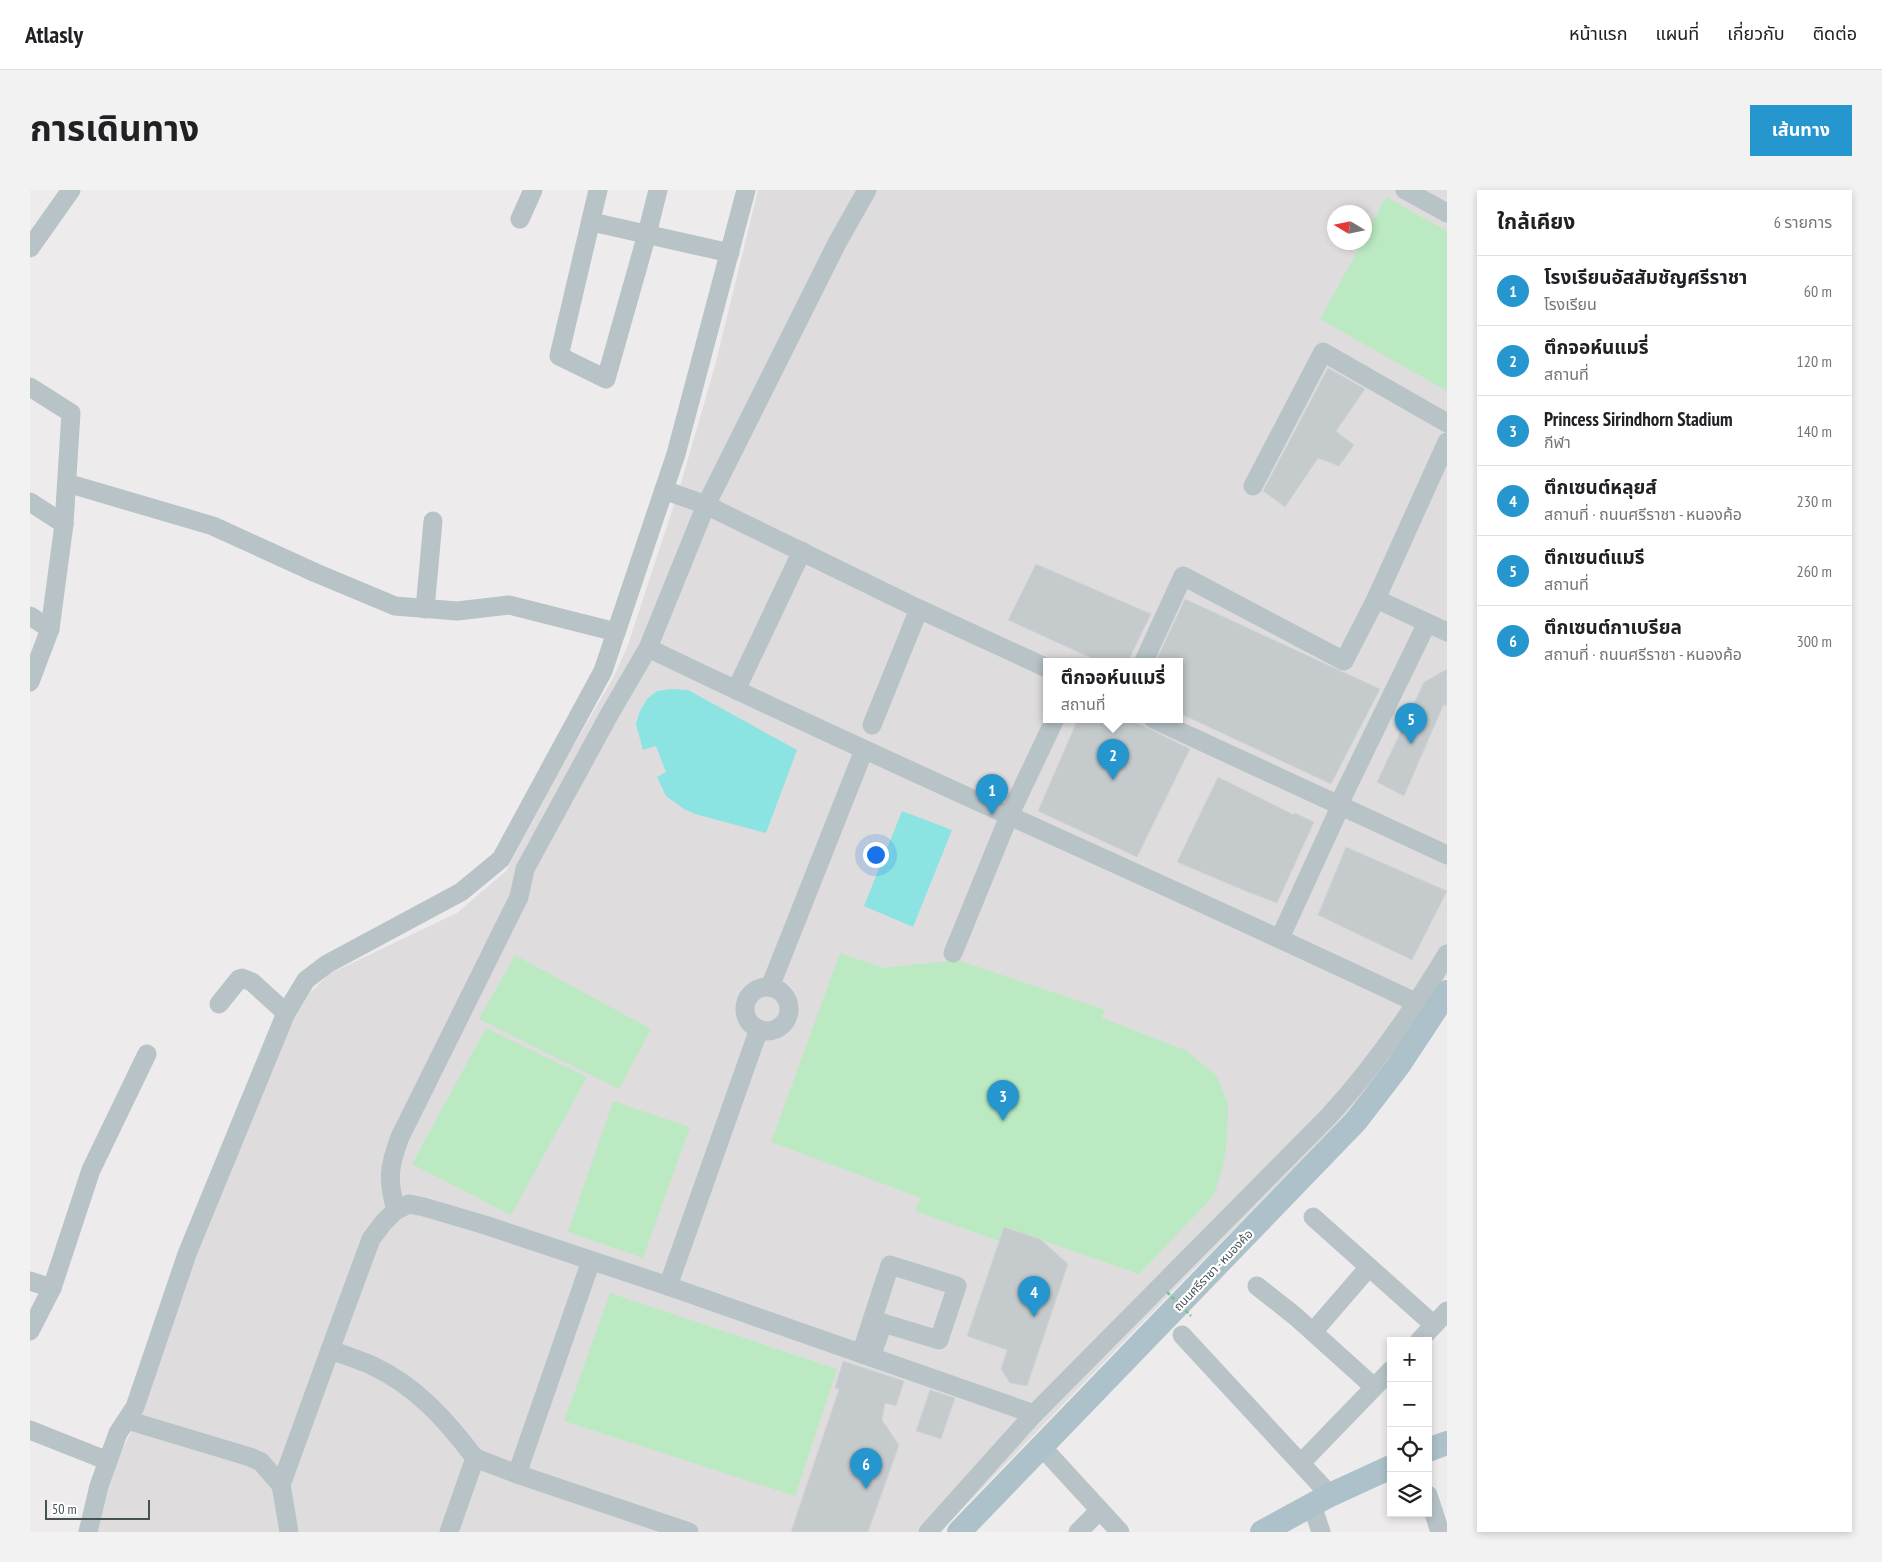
<!DOCTYPE html>
<html lang="th">
<head>
<meta charset="utf-8">
<style>
  :root { --surface:#fff; --page:#f2f2f2; --text:#202124; --muted:#757577; --line:#e0e0e0; --accent:#2597ce }
  body { margin:0; font-family:"PT Sans Narrow","Noto Sans Thai",sans-serif; background:var(--page); color:var(--text) }
  .controls { position:absolute; right:15px; bottom:15px; display:grid; overflow:hidden; border-radius:0px; box-shadow:0 2px 8px #0003 }
  .controls button { width:45px; height:45px; display:grid; place-items:center; padding:0; border:0; border-bottom:1px solid var(--line); background:var(--surface); color:var(--text); font:25px sans-serif }
  .compass { position:absolute; left:1297px; top:15px; width:45px; height:45px; border-radius:50%; background:var(--surface); box-shadow:0 2px 8px #0003; rotate:280deg }
  .scale { position:absolute; left:15px; bottom:12px; width:105px; box-sizing:border-box; padding-left:5px; border:2px solid #455357; border-top:0; font-size:14px; line-height:18px; white-space:nowrap; color:#455357; -webkit-text-stroke:4px #fff; paint-order:stroke }
  .you { position:absolute; left:845px; top:664px; width:18px; height:18px; margin:-12px; border:4px solid #fff; border-radius:50%; background:#1a73e8; box-shadow:0 0 0 8px #1a73e833 }
  .badge { display:grid; place-items:center; width:32px; height:32px; border-radius:50%; background:var(--accent); color:#fff; font-size:16px; font-weight:700 }
  .pin { position:absolute; translate:-50% -41px; filter:drop-shadow(0 1px 2px #0008) }
  .pin::after { content:''; position:absolute; top:26px; width:18px; height:15px; background:inherit; clip-path:polygon(0 0,100% 0,50% 100%) }
  .popup { position:absolute; left:1013px; top:468px; width:140px; height:65px; box-sizing:border-box; display:grid; place-content:center; border-radius:0px; background:var(--surface); filter:drop-shadow(0 1px 4px #0005); font-size:16px; white-space:nowrap; color:var(--muted) }
  .popup b { font-size:19px; color:var(--text) }
  .popup::after { content:''; position:absolute; left:50%; top:100%; margin-left:-10px; border:10px solid transparent; border-top-color:var(--surface) }
  .list { margin:0; padding:0; list-style:none }
  h2 { display:flex; justify-content:space-between; align-items:center; height:65px; margin:0; padding:0 20px; font-size:21px }
  h2 small { font-size:16px; font-weight:400; color:var(--muted) }
  .list li { display:grid; grid-template-columns:32px 1fr auto; gap:15px; align-items:center; box-sizing:border-box; height:70px; padding:0 20px; border-top:1px solid var(--line) }
  .list b { display:block; font-size:19px; white-space:nowrap }
  .list p { margin:0; font-size:16px; white-space:nowrap; color:var(--muted) }
  .list em { font-size:16px; font-style:normal; color:var(--muted) }
  .icon { flex:none; width:28px; height:28px; fill:none; stroke:currentColor; stroke-width:2; stroke-linecap:round; stroke-linejoin:round }
  .map { position:relative; flex:none; width:1417px; height:1342px; overflow:hidden; border-radius:0px }
  header { display:flex; align-items:center; gap:30px; box-sizing:border-box; height:70px; padding:0 25px; background:var(--surface); border-bottom:1px solid var(--line) }
  header strong { font-size:24px }
  nav { display:flex; gap:28px; margin-inline-start:auto; font-size:18px }
  .intro { display:flex; align-items:center; justify-content:space-between; box-sizing:border-box; height:120px; padding:0 30px }
  h1 { margin:0; font-size:35px }
  .button { padding:12px 22px; border-radius:0px; background:var(--accent); color:#fff; font-size:18px; font-weight:700 }
  main { display:flex; gap:30px; padding:0 30px }
  aside { flex:1; background:var(--surface); border-radius:0px; box-shadow:0 2px 8px #0003 }
  .map>svg:first-child { display:block }
  .education { fill:#dfdcdd; fill-rule:evenodd }
  .green { fill:#bbeac2 }
  .water { fill:#8be4e2 }
  .building { fill:#c5cacd; stroke:#d0d3d7 }
  .lines { fill:none; stroke-linecap:round; stroke-linejoin:round }
  .minor { stroke:#b7c3c7; stroke-width:19 }
  .major { stroke:#acc1c9; stroke-width:24 }
  .path-bridge { stroke:#76c58c; stroke-width:2.5; stroke-dasharray:4 2.5; stroke-linecap:butt }
  .labels { text-anchor:middle; dominant-baseline:central; stroke-width:4.5; stroke-linejoin:round; paint-order:stroke }
  .street-label { font-size:12px; fill:#455357; stroke:#fff }
</style>
</head>
<body>
<header>
<strong>Atlasly</strong>
<nav><a>หน้าแรก</a><a>แผนที่</a><a>เกี่ยวกับ</a><a>ติดต่อ</a></nav>
</header>
<div class="intro"><h1>การเดินทาง</h1><a class="button">เส้นทาง</a></div>
<main>
<div class="map">
<svg width="1417" height="1342" viewBox="0 0 1417 1342">
  <rect width="100%" height="100%" fill="#eeebec"/>
  <path class="education" d="M728,0H1417V786L1340,901L1135,1109L910,1342H65L73,1298L108,1228L159,1077L262,830L280,803L299,784L427,723L476,681L536,569L583,488L598,455L651,293L685,176ZM1304,22H1334V52H1304ZM1017,471H1149V529H1017Z"/>
  <g class="green">
    <polygon points="1356,7 1417,41 1417,201 1290,129 1332,53 1334,52 1335,47"/>
    <polygon points="810,763 853,778 928,770 1075,820 1072,828 1155,860 1186,885 1198,913 1197,950 1193,977 1185,1002 1175,1015 1109,1084 974,1037 969,1051 885,1021 891,1008 741,952"/>
    <polygon points="485,765 621,839 589,899 449,829"/>
    <polygon points="456,838 557,887 481,1025 382,974"/>
    <polygon points="583,911 660,937 613,1068 538,1042"/>
    <polygon points="580,1103 807,1179 765,1306 534,1231"/>
  </g>
  <g class="water">
    <polygon points="641,499 658,500 767,560 736,643 665,624 654,619 636,606 627,587 636,582 626,556 613,560 606,534 610,521 617,509 627,501"/>
    <polygon points="872,621 922,640 883,737 834,716"/>
  </g>
  <g class="building">
    <polygon points="1298,178 1335,199 1306,241 1324,255 1309,276 1288,268 1255,317 1233,301"/>
    <polygon points="1006,374 1121,424 1098,471 1068,471 978,430"/>
    <polygon points="1155,409 1350,499 1301,594 1149,523 1149,471 1126,471"/>
    <polygon points="1417,479 1417,515 1413,516 1374,606 1347,592 1394,492"/>
    <polygon points="1048,529 1099,529 1160,559 1107,667 1008,621"/>
    <polygon points="1188,587 1264,625 1265,623 1284,632 1247,713 1218,702 1147,672"/>
    <polygon points="1316,657 1417,701 1382,770 1288,725"/>
    <polygon points="974,1037 1010,1049 1038,1074 997,1196 980,1193 971,1179 977,1160 937,1146"/>
    <polygon points="813,1171 874,1191 866,1216 855,1213 852,1230 869,1255 838,1342 761,1342 809,1199 805,1198"/>
    <polygon points="900,1200 925,1208 911,1249 886,1241"/>
  </g>
  <g class="lines">
    <g class="minor">
      <polyline points="568,0 529,166 576,189 617,44 628,0"/>
      <polyline points="1375,0 1417,23"/>
      <polyline points="490,29 503,0"/>
      <polyline points="562,32 700,63"/>
      <polyline points="0,58 41,0"/>
      <polyline points="0,197 41,223 34,334 20,439 0,492"/>
      <polyline points="37,293 183,336 286,383 365,416 427,421 479,415 586,442"/>
      <polyline points="1223,296 1293,162 1417,233"/>
      <polyline points="634,300 676,315 889,419 1017,478"/>
      <polyline points="0,312 34,334"/>
      <polyline points="1346,409 1417,442"/>
      <polyline points="395,419 403,331"/>
      <polyline points="0,426 20,439"/>
      <path d="M618,458C873,581 1132,692 1387,813"/>
      <polyline points="1114,471 1153,386 1314,471 1346,409 1417,252"/>
      <polyline points="706,500 772,361"/>
      <polyline points="1123,529 1417,665"/>
      <polyline points="842,535 889,419"/>
      <polyline points="1309,614 1397,433"/>
      <polyline points="1250,748 1311,615"/>
      <polyline points="923,763 979,626 1025,529"/>
      <polyline points="740,797 834,560"/>
      <circle cx="737" cy="819" r="22"/>
      <polyline points="189,814 209,789 212,788 222,792 256,823"/>
      <path d="M366,1020C357,990 359,976 370,947L489,707L495,679L579,525L618,458L676,315L807,53L837,0"/>
      <polyline points="1283,1027 1404,1135"/>
      <polyline points="0,1091 22,1098 0,1141"/>
      <polyline points="638,1096 729,839"/>
      <polyline points="1227,1096 1265,1126 1344,1197"/>
      <polyline points="22,1098 61,980 117,864"/>
      <polyline points="1283,1142 1339,1077"/>
      <polyline points="1152,1145 1300,1305"/>
      <polyline points="1389,1151 1417,1121"/>
      <path d="M300,1160C315,1165 330,1170 343,1176C386,1196 417,1231 445,1268"/>
      <polyline points="831,1164 860,1075 927,1096 909,1150 853,1133 841,1167"/>
      <polyline points="97,1230 220,1267 231,1272 251,1295"/>
      <polyline points="0,1240 78,1271"/>
      <polyline points="1011,1256 1090,1342"/>
      <polyline points="1271,1273 1361,1180"/>
      <polyline points="487,1284 561,1071"/>
      <polyline points="1398,1305 1410,1342"/>
      <polyline points="1282,1315 1291,1342"/>
      <polyline points="58,1342 69,1296 88,1243 105,1217 157,1064 256,823 276,790 297,774 431,702 471,669 573,481 646,264 716,0"/>
      <polyline points="259,1342 251,1295 300,1160 341,1049 353,1033 366,1020 379,1014 394,1017 455,1035 638,1096 1004,1224"/>
      <polyline points="419,1342 445,1268 487,1284 659,1342"/>
      <path d="M898,1342L1004,1224L1298,927C1344,877 1382,822 1417,764"/>
      <polyline points="1048,1342 1069,1321"/>
    </g>
    <g class="major">
      <polyline points="1398,1260 1417,1253"/>
      <polyline points="929,1342 1326,931 1369,875 1417,802"/>
      <polyline points="1232,1342 1300,1305 1361,1277"/>
    </g>
    <polyline class="path-bridge" points="1137,1102 1161,1126"/>
  </g>
  <g class="labels">
    <g class="street-label">
      <text transform="translate(1183 1080) rotate(-46)">ถนนศรีราชา - หนองค้อ</text>
    </g>
  </g>
</svg>
<div class="controls">
<button>+</button>
<button>−</button>
<button><svg class="icon" aria-label="locate" viewBox="0 0 24 24"><circle cx="12" cy="12" r="6"/><path d="M12 2v4M12 18v4M2 12h4M18 12h4"/></svg></button>
<button><svg class="icon" aria-label="layers" viewBox="0 0 24 24"><path d="M12 4l9 5-9 5-9-5zM3 14l9 5 9-5"/></svg></button>
</div>
<svg class="compass" viewBox="-18 -18 36 36"><path d="M0-13l5 13h-10z" fill="#e53935"/><path d="M0 13l5-13h-10z" fill="#757577"/></svg>
<div class="scale">50 m</div>
<div class="you"></div>
<div class="pin badge" style="left:962px;top:625px">1</div>
<div class="pin badge" style="left:1083px;top:590px">2</div>
<div class="popup"><b>ตึกจอห์นแมรี่</b>สถานที่</div>
<div class="pin badge" style="left:973px;top:931px">3</div>
<div class="pin badge" style="left:1004px;top:1127px">4</div>
<div class="pin badge" style="left:1381px;top:554px">5</div>
<div class="pin badge" style="left:836px;top:1299px">6</div>
</div>
<aside>
<h2>ใกล้เคียง<small>6 รายการ</small></h2>
<ul class="list">
<li><span class="badge">1</span><div><b>โรงเรียนอัสสัมชัญศรีราชา</b><p>โรงเรียน</p></div><em>60 m</em></li>
<li><span class="badge">2</span><div><b>ตึกจอห์นแมรี่</b><p>สถานที่</p></div><em>120 m</em></li>
<li><span class="badge">3</span><div><b>Princess Sirindhorn Stadium</b><p>กีฬา</p></div><em>140 m</em></li>
<li><span class="badge">4</span><div><b>ตึกเซนต์หลุยส์</b><p>สถานที่ · ถนนศรีราชา - หนองค้อ</p></div><em>230 m</em></li>
<li><span class="badge">5</span><div><b>ตึกเซนต์แมรี</b><p>สถานที่</p></div><em>260 m</em></li>
<li><span class="badge">6</span><div><b>ตึกเซนต์กาเบรียล</b><p>สถานที่ · ถนนศรีราชา - หนองค้อ</p></div><em>300 m</em></li>
</ul>
</aside>
</main>
</body>
</html>
